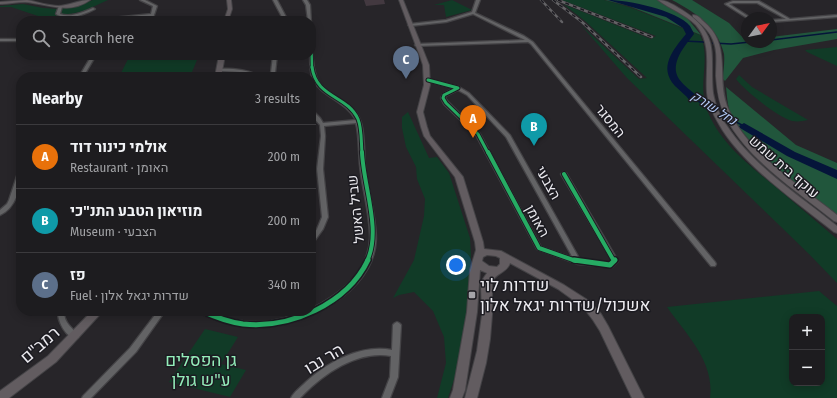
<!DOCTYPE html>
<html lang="en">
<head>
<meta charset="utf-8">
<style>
  :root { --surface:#1d1c1f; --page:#2a292c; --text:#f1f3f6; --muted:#a0a1a4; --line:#3b3a3d; --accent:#0f766e }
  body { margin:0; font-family:"Fira Sans Condensed",Heebo,sans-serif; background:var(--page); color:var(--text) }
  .controls { position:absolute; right:12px; bottom:12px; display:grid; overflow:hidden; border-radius:8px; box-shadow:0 2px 10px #0003 }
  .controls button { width:36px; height:36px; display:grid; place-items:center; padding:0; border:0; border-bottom:1px solid var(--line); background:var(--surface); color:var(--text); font:20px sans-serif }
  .compass { position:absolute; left:741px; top:12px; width:36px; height:36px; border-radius:50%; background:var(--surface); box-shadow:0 2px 10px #0003; rotate:57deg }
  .you { position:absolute; left:456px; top:265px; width:14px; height:14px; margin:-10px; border:3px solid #fff; border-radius:50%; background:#1a73e8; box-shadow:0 0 0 6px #1a73e833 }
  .badge { display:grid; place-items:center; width:26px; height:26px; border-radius:50%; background:var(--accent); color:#fff; font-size:13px; font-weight:700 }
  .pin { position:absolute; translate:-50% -33px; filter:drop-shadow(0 1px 2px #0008) }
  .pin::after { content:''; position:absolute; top:21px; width:14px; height:12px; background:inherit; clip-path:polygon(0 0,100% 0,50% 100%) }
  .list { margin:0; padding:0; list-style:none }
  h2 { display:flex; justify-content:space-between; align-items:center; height:52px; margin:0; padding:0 16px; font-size:17px }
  h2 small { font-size:13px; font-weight:400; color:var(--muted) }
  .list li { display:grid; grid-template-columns:26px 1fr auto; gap:12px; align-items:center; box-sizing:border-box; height:64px; padding:0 16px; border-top:1px solid var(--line) }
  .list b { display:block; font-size:15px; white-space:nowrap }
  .list p { margin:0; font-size:13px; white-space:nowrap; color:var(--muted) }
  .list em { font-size:13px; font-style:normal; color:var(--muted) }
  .icon { flex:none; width:22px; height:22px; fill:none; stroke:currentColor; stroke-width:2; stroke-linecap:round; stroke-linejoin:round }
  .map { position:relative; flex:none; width:837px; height:398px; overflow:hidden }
  .search { position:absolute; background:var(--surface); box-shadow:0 2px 10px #0003; left:16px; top:16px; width:300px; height:44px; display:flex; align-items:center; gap:10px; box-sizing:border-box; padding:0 14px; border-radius:16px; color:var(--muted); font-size:15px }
  .panel { position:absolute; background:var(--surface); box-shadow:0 2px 10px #0003; left:16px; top:72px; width:300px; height:244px; border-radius:16px }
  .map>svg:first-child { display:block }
  .green { fill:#113b27; fill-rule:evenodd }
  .forest { fill:#21563c }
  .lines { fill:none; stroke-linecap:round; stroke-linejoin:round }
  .stream { stroke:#05153a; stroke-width:1.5 }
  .river { fill:#05153a; fill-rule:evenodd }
  .building { fill:#433940 }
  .street-casing { stroke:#444346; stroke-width:2.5 }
  .secondary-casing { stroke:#444346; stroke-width:2 }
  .street { fill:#636365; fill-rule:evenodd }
  .secondary { fill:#625c60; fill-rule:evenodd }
  .rail-casing { stroke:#636265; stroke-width:2.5 }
  .rail { stroke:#1c1b21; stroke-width:1.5; stroke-dasharray:4; stroke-linecap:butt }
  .cycleway-far3-casing { stroke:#1c1b21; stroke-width:4 }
  .cycleway-far2-casing { stroke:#1c1b21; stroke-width:5 }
  .cycleway-far1-casing { stroke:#1c1b21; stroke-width:6 }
  .cycleway-casing { stroke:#1c1b21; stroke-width:8 }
  .cycleway-far3 { stroke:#26ab63; stroke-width:2.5 }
  .cycleway-far2 { stroke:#26ab63; stroke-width:3 }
  .cycleway-far1 { stroke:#26ab63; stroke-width:4 }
  .cycleway { stroke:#26ab63; stroke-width:5 }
  .poi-dot { fill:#a6a5aa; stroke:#1c1b21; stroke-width:1.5 }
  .labels { text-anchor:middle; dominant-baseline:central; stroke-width:3; stroke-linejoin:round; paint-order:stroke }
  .far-water-label { font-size:13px; font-style:italic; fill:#b2caf7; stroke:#1c1b21 }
  .street-label { font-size:14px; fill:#ebeaef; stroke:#1c1b21 }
  .near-poi-label { font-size:17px; fill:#ebeaef; stroke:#1c1b21; text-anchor:start }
  .near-street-label { font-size:17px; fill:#ebeaef; stroke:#1c1b21 }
  .near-park-label { font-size:17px; fill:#94eeba; stroke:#1c1b21 }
</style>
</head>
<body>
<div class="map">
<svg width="837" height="398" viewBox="0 0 837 398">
  <rect width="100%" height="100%" fill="#272529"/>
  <g class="green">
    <polygon points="93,0 108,0 84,11 47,19 11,7 0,7 0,6 23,4 43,8 58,9 80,5"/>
    <polygon points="452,0 472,10 446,17 444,5 434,5"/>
    <path d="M562,0H604L629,7L700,35C711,56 698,83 706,107C718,142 749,165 777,188C797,205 817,222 837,239V283L809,254L627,78L581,25L639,79L647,78L585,21L563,4L651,39L656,36Z"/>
    <polygon points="837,47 837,66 807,52 805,50"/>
    <polygon points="130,55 199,55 190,77 119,77"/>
    <path d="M739,75L752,87L808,120C803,121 798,122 792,121C778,117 745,91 736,79Z"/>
    <polygon points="408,112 429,158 437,157 449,173 470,238 471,255 466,316 459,364 448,398 437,398 446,363 444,337 433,311 414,292 399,295 393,298 414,260 424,216 425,199 417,179 416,167 406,147 402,128 402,117"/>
    <path d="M819,291L837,306V398H710C715,362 686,334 667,307ZM792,317H822V383H792Z"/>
    <polygon points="205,329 238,337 221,364 246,370 230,397 169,382"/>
  </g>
  <g class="forest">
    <polygon points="605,0 658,0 673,8 687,18 701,35 629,6"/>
    <path d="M672,0H692L729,23L745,40H747V42H771V37L837,29V39L774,50L743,58L725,81L723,79C723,71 725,62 724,54C718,27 695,12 672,0Z"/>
    <path d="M726,87L796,145L837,163V217C806,191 743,146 729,109C727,102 727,94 726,87Z"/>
  </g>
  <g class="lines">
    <g class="stream">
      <polyline points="771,40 837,32"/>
      <polyline points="684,41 704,42"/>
      <polyline points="713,43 731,44 750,42"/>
      <polyline points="694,99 713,109"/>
      <polyline points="718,112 727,117"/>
      <polyline points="732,120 744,126"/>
    </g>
    <g class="river">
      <path d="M608,0C628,0 677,10 690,26C691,28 693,31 694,34C685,46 669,63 679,79C684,86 692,91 698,97L699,99L698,101H690C686,95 680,91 675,86C658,67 673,50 686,34L683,28L666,17Z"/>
      <polygon points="744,123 795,152 837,170 837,179 787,156 740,128 739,126"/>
    </g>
  </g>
  <polygon class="building" points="364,0 384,0 385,4 366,6"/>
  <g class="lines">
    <defs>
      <g id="street">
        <polygon points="140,0 145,0 157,6 152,21 148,21 150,16 101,21 89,21 91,20 151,14 153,6"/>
        <polygon points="273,0 277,0 286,17 285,21 281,21 282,17"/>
        <polygon points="303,0 307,0 310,5 311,22 308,21 306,5"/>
        <polygon points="476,0 480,0 475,13 524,36 533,42 715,262 716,264 715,266 711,266 531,44 528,42 416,46 415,45 417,44 525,40 473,14 446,22 410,26 408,25 410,24 446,20 472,12"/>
        <polygon points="733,1 759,1 790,19 837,15 837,17 771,22 771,20 786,19 757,3 733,3 729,4 751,18 747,18 725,4"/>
        <path d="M59,6L62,7L60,14C71,18 83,12 93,8L95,9C84,15 67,21 56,14Z"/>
        <path d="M311,30L313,31C313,46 311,62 316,76C322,96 352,99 360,120C366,134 363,158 366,174C369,195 376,217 376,239C375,273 346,298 319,311C278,332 241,332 200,313L199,311H209L218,315L229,319L243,321L257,322L271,321L285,318L306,311H311V309C339,295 369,272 370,238C370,216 364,195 361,174C358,157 360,139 356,123L324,126L325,136L323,169L328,217L323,229L313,243L311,244V238L317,229L322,217L317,169L321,136L320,125L311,115V111H313L320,118L323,123L356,120C345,100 319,96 312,77C310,70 310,62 310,55H311Z"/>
        <rect x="0" y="39" width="21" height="2"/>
        <polygon points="92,55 96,55 83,77 79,77"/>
        <polygon points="273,55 277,55 275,73 270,77 266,77 271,73"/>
        <path d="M219,69C232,68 250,70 261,77H256L240,72L220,71L218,70Z"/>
        <path d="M427,79L459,87L469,93L510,135L580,260L609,263L612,260L561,174L564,172L566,173L618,261L612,267H610L578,264L537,249L476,135L444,104L441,98L443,94L454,88L427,81ZM458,90L467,95L506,137L573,258L541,247L480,134L448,102L445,98L446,96Z"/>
        <path d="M21,171C21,187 16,208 0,215V210L7,204L9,200L18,173Z"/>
        <path d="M58,311H64C64,324 72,327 79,336L78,338C66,340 57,320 58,311Z"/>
        <polygon points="158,311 165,311 136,352 91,398 82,398 83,396 130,348"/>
        <path d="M397,322L399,323L401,325L398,377L390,398H382L390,377L391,356C357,350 323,374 300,398H291C294,392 301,387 306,382C328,362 361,344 392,350L393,325L395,323Z"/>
      </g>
      <g id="secondary">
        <path d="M27,0C37,2 49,6 59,6C70,5 80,0 90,0C69,15 48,4 25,2C17,2 8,4 0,4V2Z"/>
        <polygon points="227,0 231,0 232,9 228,21 224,21 228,9"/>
        <path d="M399,0H403L429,65L430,85L423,112L427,127L430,136L463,177L483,242L484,249L501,251L564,285L589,301L601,314L608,326L644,398H632L600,331L593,320L583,307L558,289L510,263C507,273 495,273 492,282V315L490,339L486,363L477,398H465L477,351L482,315L481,286L483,279L487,273L480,270L477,312L465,390L462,398H450L453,390L467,312L470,270L476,250L475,242L455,177L424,136L421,127L417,112L424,85L423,65ZM487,255L496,256L500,258V264L497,267L489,266L482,261L483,257Z"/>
        <path d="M658,0C667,0 675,6 682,10C722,35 709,55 713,93C715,104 720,117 727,126C754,167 799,195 837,226V233L834,232C798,203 741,164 719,124C713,114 708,104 707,93C705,69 713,45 696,25C685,14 670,9 658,0Z"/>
        <path d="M693,15C698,15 700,18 703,21C732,44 716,76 727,106C746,153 799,185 837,215V222L834,221C796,190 750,162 726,118C719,104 717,91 716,76C716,64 718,51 713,40C709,30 701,24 693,17Z"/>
        <polygon points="219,55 225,55 221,77 215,77"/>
        <polygon points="92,311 103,311 56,362 9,398 0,398 0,391 48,356"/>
      </g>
    </defs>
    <use href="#street" class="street-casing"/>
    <use href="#secondary" class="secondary-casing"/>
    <use href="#street" class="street"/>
    <use href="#secondary" class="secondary"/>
    <defs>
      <g id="rail">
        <polyline points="541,0 562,22"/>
        <polyline points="553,0 582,22 641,77"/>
        <polyline points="558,0 652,37"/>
      </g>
    </defs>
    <use href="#rail" class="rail-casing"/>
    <use href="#rail" class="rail"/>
    <defs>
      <polyline id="cycleway-far3" points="311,31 312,68"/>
      <g id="cycleway-far2">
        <path d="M312,67C316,98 347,95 358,119C362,129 361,142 362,153"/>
        <polyline points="428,80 458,88 444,95 443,98 446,103 478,134 488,153"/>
      </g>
      <g id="cycleway-far1">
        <path d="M362,152C363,185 382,231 367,261"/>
        <polyline points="488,152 539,248 576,261"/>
        <polyline points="564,174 614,261"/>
      </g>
      <g id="cycleway">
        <polyline points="574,260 610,265 615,260"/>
        <path d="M202,311C215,317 228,322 243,324C290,329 347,304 368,260"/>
      </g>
    </defs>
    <use href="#cycleway-far3" class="cycleway-far3-casing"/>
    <use href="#cycleway-far2" class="cycleway-far2-casing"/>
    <use href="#cycleway-far1" class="cycleway-far1-casing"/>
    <use href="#cycleway" class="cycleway-casing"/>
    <use href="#cycleway-far3" class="cycleway-far3"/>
    <use href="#cycleway-far2" class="cycleway-far2"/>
    <use href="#cycleway-far1" class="cycleway-far1"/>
    <use href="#cycleway" class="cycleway"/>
  </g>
  <rect class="poi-dot" x="468" y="291" width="8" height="8" rx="2"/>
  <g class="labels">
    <g class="far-water-label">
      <text transform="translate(714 108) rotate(33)">נחל שורק</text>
    </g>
    <g class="street-label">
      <text transform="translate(610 121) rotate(51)">המסגר</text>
      <text transform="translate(784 167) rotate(41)">עוקף בית שמש</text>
      <text transform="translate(548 183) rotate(61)">הצבעי</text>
      <text transform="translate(356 209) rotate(-96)">שביל האשל</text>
      <text transform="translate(537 221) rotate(61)">האומן</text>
    </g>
    <g class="near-poi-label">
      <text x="480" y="285">שדרות לוי<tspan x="480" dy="20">אשכול/שדרות יגאל אלון</tspan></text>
    </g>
    <g class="near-street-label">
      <text transform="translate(40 345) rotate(-41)">רמב"ם</text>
      <text transform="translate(324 359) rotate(-31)">הר נבו</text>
    </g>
    <g class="near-park-label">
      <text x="201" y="360">גן הפסלים<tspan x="201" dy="20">ע"ש גולן</tspan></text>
    </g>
  </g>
</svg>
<div class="controls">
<button>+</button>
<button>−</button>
</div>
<svg class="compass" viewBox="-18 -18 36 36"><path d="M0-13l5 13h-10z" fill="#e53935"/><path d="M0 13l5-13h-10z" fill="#a0a1a4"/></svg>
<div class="you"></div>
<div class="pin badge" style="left:473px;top:138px;background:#e8710a">A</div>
<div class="pin badge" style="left:534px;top:146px;background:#0f9aa8">B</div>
<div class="pin badge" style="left:406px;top:79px;background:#5c6f8a">C</div>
<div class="search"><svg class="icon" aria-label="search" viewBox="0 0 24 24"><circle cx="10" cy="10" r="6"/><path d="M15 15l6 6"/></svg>Search here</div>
<section class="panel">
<h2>Nearby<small>3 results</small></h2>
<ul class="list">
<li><span class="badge" style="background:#e8710a">A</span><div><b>אולמי כינור דוד</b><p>Restaurant · האומן</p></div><em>200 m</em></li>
<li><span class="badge" style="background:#0f9aa8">B</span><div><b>מוזיאון הטבע התנ&quot;כי</b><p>Museum · הצבעי</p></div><em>200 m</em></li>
<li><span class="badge" style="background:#5c6f8a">C</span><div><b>פז</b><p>Fuel · שדרות יגאל אלון</p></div><em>340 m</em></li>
</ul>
</section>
</div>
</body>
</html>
